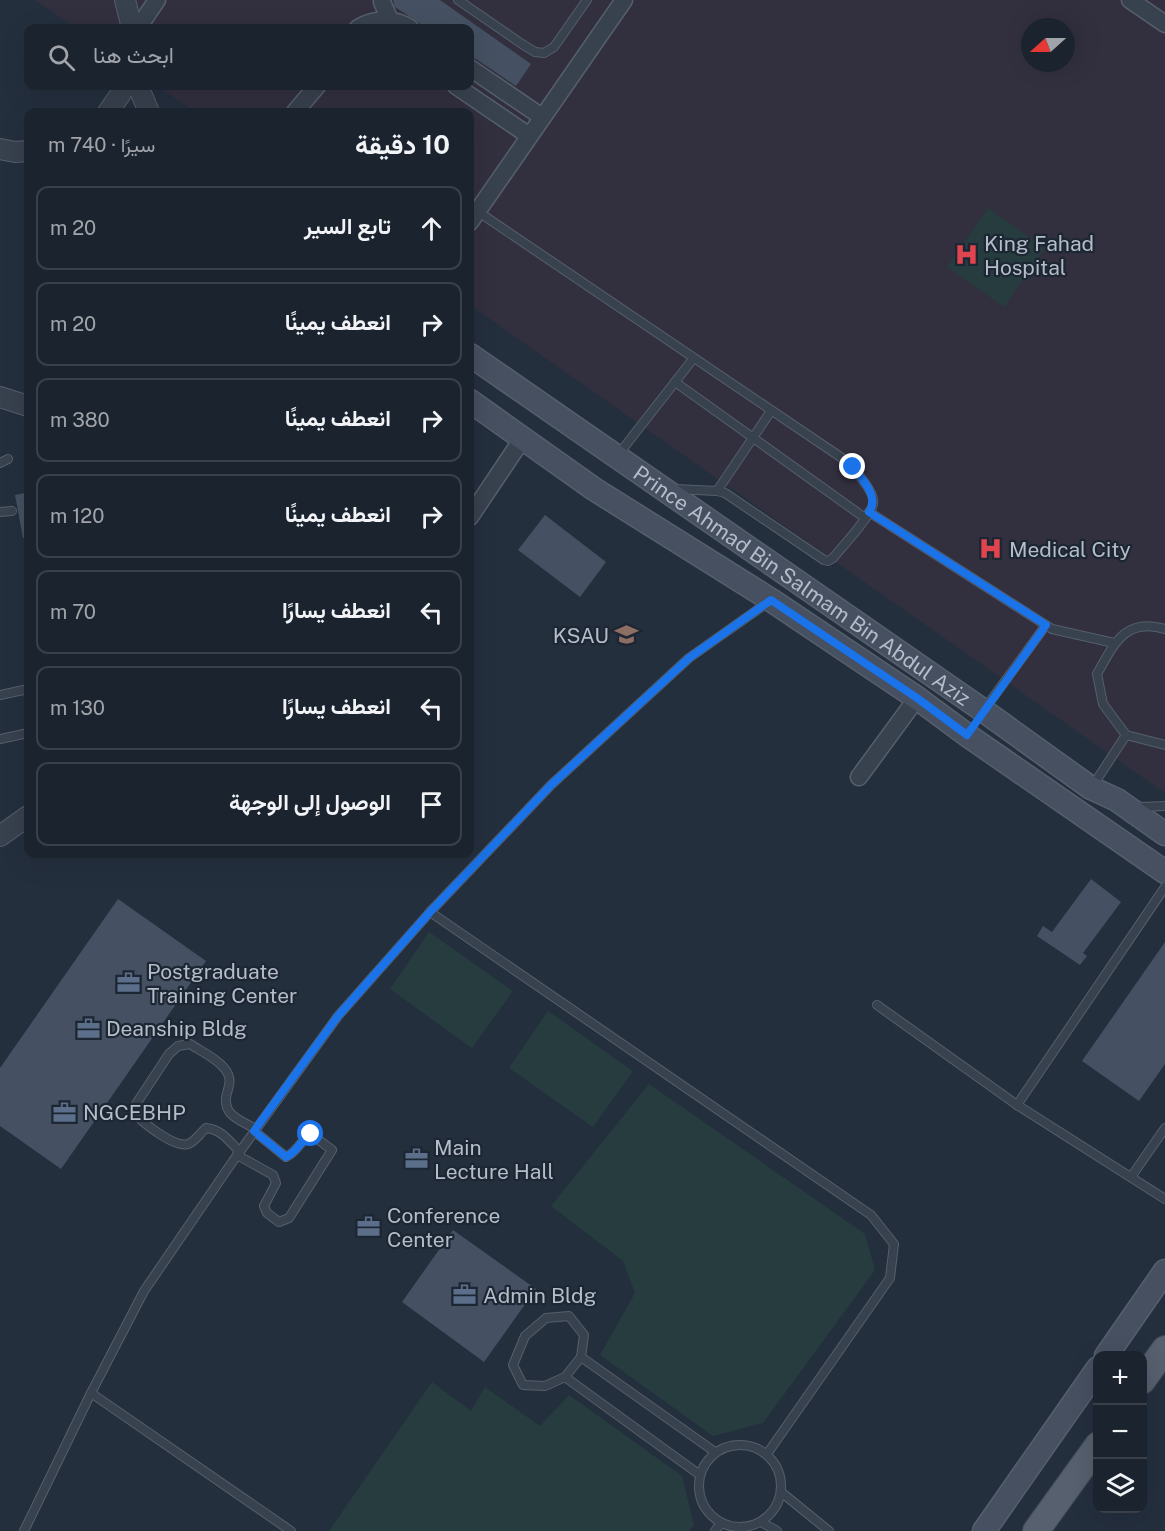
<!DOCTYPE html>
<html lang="ar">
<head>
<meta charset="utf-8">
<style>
  :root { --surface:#1b232e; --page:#282f3a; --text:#f1f3f6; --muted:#a0a4aa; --line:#39404a }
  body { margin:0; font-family:"Public Sans",Vazirmatn,sans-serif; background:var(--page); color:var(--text); direction:rtl }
  .controls { position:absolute; right:18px; bottom:18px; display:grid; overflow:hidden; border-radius:12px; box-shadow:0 6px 24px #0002 }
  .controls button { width:54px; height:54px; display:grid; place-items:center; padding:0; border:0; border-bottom:2px solid var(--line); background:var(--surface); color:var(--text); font:30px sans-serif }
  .compass { position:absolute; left:1021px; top:18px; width:54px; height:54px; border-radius:50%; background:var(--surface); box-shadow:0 6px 24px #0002; rotate:249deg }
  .stop { position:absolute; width:18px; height:18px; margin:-14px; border:4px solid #1a73e8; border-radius:50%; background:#fff }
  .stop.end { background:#1a73e8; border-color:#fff; box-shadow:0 2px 6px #0008 }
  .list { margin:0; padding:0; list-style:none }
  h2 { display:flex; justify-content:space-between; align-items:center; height:78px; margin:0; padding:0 24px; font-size:26px }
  h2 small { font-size:20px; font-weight:400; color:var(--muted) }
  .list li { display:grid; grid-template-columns:39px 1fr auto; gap:18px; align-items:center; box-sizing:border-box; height:84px; margin:0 12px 12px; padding:0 12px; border:2px solid var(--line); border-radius:12px }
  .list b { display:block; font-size:22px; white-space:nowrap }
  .list em { font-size:20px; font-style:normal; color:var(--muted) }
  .icon { flex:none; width:33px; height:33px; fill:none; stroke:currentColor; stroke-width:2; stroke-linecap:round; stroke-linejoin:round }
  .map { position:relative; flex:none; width:1165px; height:1531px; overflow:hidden; direction:ltr }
  .search { position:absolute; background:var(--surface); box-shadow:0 6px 24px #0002; left:24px; top:24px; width:450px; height:66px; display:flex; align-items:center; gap:15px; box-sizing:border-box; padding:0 21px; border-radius:12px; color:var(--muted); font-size:22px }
  .panel { position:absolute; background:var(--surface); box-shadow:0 6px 24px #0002; left:24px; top:108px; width:450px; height:750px; border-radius:12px; direction:rtl }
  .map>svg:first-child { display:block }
  .medical { fill:#32303f; fill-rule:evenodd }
  .green { fill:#263c3f }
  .building { fill:#455162 }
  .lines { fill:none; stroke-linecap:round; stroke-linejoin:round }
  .service-casing { stroke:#565f6c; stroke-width:10 }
  .minor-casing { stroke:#565f6c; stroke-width:19 }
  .tertiary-casing { stroke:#565f6c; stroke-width:22 }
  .secondary-casing { stroke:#565f6c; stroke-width:25 }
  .primary-casing { stroke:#414a57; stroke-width:28 }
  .service { stroke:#38414e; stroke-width:8 }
  .minor { stroke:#38414e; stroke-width:16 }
  .tertiary { stroke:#38414e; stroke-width:20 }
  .secondary { stroke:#465061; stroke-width:22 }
  .primary { stroke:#56606e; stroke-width:26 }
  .route { stroke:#1a73e8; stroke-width:8 }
  .labels { text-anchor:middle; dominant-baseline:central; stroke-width:4.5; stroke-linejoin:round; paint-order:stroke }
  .poi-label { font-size:21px; fill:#b4bcc9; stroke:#1d2633; text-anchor:start }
  .street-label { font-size:21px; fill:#b4bcc9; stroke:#1d2633 }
</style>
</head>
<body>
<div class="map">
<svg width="1165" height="1531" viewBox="0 0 1165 1531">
  <rect width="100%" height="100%" fill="#242f3e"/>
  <path class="medical" d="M35,0H1165V793L470,305V112H195L157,86H470V28H76ZM1030,27H1066V63H1030Z"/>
  <g class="green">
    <polygon points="988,208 1045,248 1004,307 947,267"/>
    <polygon points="429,932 513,991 472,1048 390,989"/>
    <polygon points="548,1011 633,1071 593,1127 509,1068"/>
    <polygon points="649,1084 865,1234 875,1270 763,1423 713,1436 600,1355 635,1293 623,1261 551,1206"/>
    <polygon points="432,1382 471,1411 485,1387 540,1426 569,1395 682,1476 694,1525 689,1531 329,1531"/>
  </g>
  <g class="building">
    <polygon points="393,0 440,0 531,64 516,86 476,59 470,58 470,28 427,28 395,7"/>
    <polygon points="25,493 28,510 28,537 23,538 15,495"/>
    <polygon points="545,515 606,562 580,597 518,550"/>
    <polygon points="1091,879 1121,902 1083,953 1087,956 1080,965 1037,936 1043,926 1052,932"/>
    <polygon points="118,899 206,961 61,1169 0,1126 0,1068"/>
    <polygon points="1165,942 1165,1064 1139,1101 1082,1061"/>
    <polygon points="453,1230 536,1289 484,1362 402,1302"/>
  </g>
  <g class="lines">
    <defs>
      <g id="service">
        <polyline points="458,0 522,44 535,52 544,53 554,47 587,0"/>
        <path d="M477,211L842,458C852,466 876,492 873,504C871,516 842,547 833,558L828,561L824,560L725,493L717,491L675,489"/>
        <polyline points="675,382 865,518"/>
        <polyline points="618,455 693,359"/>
        <polyline points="0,463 8,459"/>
        <polyline points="717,491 771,411"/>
        <polyline points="0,512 12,511"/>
        <polyline points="869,512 1052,629 1114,643"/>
        <polyline points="0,695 28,689"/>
        <polyline points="984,710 1046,625"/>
        <polyline points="1126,735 1165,745"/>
        <polyline points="0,739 28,733"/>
        <path d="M1092,787L1126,735L1103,704L1097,674C1114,644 1125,617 1165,629"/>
        <polyline points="1136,806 1141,807 1165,806"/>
        <polyline points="430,912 871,1215 894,1244 890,1278 767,1454"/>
        <polyline points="877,1005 1017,1105 1165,1199"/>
        <polyline points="1017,1105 1165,887"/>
        <path d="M240,1152C229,1141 221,1129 206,1128C200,1133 195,1142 188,1144C175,1148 146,1125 137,1116L136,1104L169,1054L178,1046L190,1044C202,1052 222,1061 228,1074C231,1081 229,1086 227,1093C221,1115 240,1120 256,1129"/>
        <path d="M237,1155L273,1175L276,1183L264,1206L267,1213L279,1222L289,1218L332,1150L311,1134C301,1140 297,1152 286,1157L254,1131"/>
        <polyline points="1131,1177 1165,1128"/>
        <polygon points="569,1316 584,1335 581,1357 565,1377 545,1386 523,1385 513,1365 525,1336 546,1318"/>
        <polyline points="581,1357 715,1452"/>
        <polyline points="565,1377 700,1475"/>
        <polyline points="91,1393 291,1531"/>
        <circle cx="740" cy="1486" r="41"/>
        <polyline points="781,1492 829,1531"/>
        <polyline points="761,1522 777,1531"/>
        <polyline points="24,1531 91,1393 144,1291 233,1161 338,1016 430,912 551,785 689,658 770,601"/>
        <polyline points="715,1531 721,1523"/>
      </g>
      <g id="minor">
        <polyline points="1130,0 1165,24"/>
        <polyline points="382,2 390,20"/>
        <polyline points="138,28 157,0"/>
        <path d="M358,28C374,18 395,18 410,28"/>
        <polyline points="470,68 542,117"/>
        <polyline points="456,86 528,135"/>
        <polyline points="295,112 317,86"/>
        <polyline points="470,222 624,0"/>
        <polyline points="470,517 523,438"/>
        <polyline points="859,777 917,698"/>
      </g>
      <g id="tertiary">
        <polyline points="125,0 132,28"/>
        <polyline points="138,86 149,112"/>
        <polyline points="108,112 120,95 124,86"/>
        <polyline points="0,149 15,152 28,151"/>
        <polyline points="0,397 28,406"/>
        <polyline points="0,836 28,816"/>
      </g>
      <g id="secondary">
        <path id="s1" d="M470,355L984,711L1091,788L1117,800L1165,834"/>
        <polyline points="470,401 594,489 771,600 917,698 967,735 1165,872"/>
        <polyline points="1106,1356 1165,1271"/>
        <polyline points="984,1531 1098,1368"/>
      </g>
      <g id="primary">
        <polyline points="1142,1381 1165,1349"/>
        <polyline points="1036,1531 1098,1445"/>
      </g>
    </defs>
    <use href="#service" class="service-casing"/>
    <use href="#minor" class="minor-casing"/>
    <use href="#tertiary" class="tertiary-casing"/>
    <use href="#secondary" class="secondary-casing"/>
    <use href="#primary" class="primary-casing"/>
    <use href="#service" class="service"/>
    <use href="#minor" class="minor"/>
    <use href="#tertiary" class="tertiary"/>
    <use href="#secondary" class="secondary"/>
    <use href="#primary" class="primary"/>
  </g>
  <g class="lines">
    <path class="route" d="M311,1134C301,1140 297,1152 286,1157L254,1131L338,1016L430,912L551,785L689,658L771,600L917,698L967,735L1046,625L869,512C880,496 862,480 853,467"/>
  </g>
  <defs>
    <symbol id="hospital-bare" viewBox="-9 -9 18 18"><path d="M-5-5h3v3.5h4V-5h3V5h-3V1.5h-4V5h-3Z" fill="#e0444e" stroke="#1d2633" stroke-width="2.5" paint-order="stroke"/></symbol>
    <symbol id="university-bare" viewBox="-9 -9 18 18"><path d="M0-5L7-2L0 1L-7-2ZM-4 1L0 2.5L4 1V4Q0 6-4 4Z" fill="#8d6e63" stroke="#1d2633" stroke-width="2.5" paint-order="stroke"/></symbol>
    <symbol id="office-bare" viewBox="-9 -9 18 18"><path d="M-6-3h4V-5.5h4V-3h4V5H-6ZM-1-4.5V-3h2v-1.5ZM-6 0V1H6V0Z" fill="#5c6f8a" stroke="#1d2633" stroke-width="2.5" paint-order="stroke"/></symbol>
  </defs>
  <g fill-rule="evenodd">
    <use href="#hospital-bare" x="950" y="238" width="33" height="33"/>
    <use href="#hospital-bare" x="974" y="532" width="33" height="33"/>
    <use href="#university-bare" x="610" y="618" width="33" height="33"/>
    <use href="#office-bare" x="112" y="966" width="33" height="33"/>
    <use href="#office-bare" x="72" y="1012" width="33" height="33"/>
    <use href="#office-bare" x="48" y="1096" width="33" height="33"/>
    <use href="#office-bare" x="400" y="1142" width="33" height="33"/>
    <use href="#office-bare" x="352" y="1210" width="33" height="33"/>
    <use href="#office-bare" x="448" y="1278" width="33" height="33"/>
  </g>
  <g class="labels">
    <g class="poi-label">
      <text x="984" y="243">King Fahad<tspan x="984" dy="24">Hospital</tspan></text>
      <text x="1009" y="549">Medical City</text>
      <text x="609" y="635" text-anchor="end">KSAU</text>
      <text x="147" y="971">Postgraduate<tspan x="147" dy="24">Training Center</tspan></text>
      <text x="106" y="1028">Deanship Bldg</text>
      <text x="83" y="1112">NGCEBHP</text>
      <text x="434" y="1147">Main<tspan x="434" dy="24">Lecture Hall</tspan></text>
      <text x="387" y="1215">Conference<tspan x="387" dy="24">Center</tspan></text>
      <text x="483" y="1295">Admin Bldg</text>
    </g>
    <g class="street-label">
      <text stroke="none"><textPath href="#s1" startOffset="404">Prince Ahmad Bin Salmam Bin Abdul Aziz</textPath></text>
    </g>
  </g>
</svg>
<div class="controls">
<button>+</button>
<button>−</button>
<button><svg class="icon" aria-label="layers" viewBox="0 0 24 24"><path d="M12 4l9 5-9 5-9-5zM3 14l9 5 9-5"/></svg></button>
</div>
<svg class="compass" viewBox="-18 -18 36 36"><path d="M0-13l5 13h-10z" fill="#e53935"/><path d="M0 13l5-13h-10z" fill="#a0a4aa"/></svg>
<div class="stop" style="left:311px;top:1134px"></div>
<div class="stop end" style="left:853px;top:467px"></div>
<div class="search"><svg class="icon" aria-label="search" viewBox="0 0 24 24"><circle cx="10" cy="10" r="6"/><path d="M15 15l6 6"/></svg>ابحث هنا</div>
<section class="panel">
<h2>10 دقيقة<small>سيرًا · 740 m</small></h2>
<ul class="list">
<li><svg class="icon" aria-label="ahead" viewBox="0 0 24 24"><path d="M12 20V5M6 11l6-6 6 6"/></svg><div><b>تابع السير</b></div><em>20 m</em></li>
<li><svg class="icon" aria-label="right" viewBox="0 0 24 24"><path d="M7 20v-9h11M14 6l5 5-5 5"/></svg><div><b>انعطف يمينًا</b></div><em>20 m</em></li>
<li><svg class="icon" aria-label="right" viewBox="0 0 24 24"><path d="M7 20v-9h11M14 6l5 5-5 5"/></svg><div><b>انعطف يمينًا</b></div><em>380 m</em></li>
<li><svg class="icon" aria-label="right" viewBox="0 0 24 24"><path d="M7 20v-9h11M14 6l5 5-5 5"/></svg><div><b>انعطف يمينًا</b></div><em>120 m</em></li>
<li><svg class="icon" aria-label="left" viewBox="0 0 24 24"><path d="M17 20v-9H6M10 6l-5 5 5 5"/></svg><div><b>انعطف يسارًا</b></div><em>70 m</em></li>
<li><svg class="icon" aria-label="left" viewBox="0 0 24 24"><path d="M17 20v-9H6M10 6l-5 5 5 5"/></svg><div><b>انعطف يسارًا</b></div><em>130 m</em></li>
<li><svg class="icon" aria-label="arrive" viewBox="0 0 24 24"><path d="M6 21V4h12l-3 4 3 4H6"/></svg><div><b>الوصول إلى الوجهة</b></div></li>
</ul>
</section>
</div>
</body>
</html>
